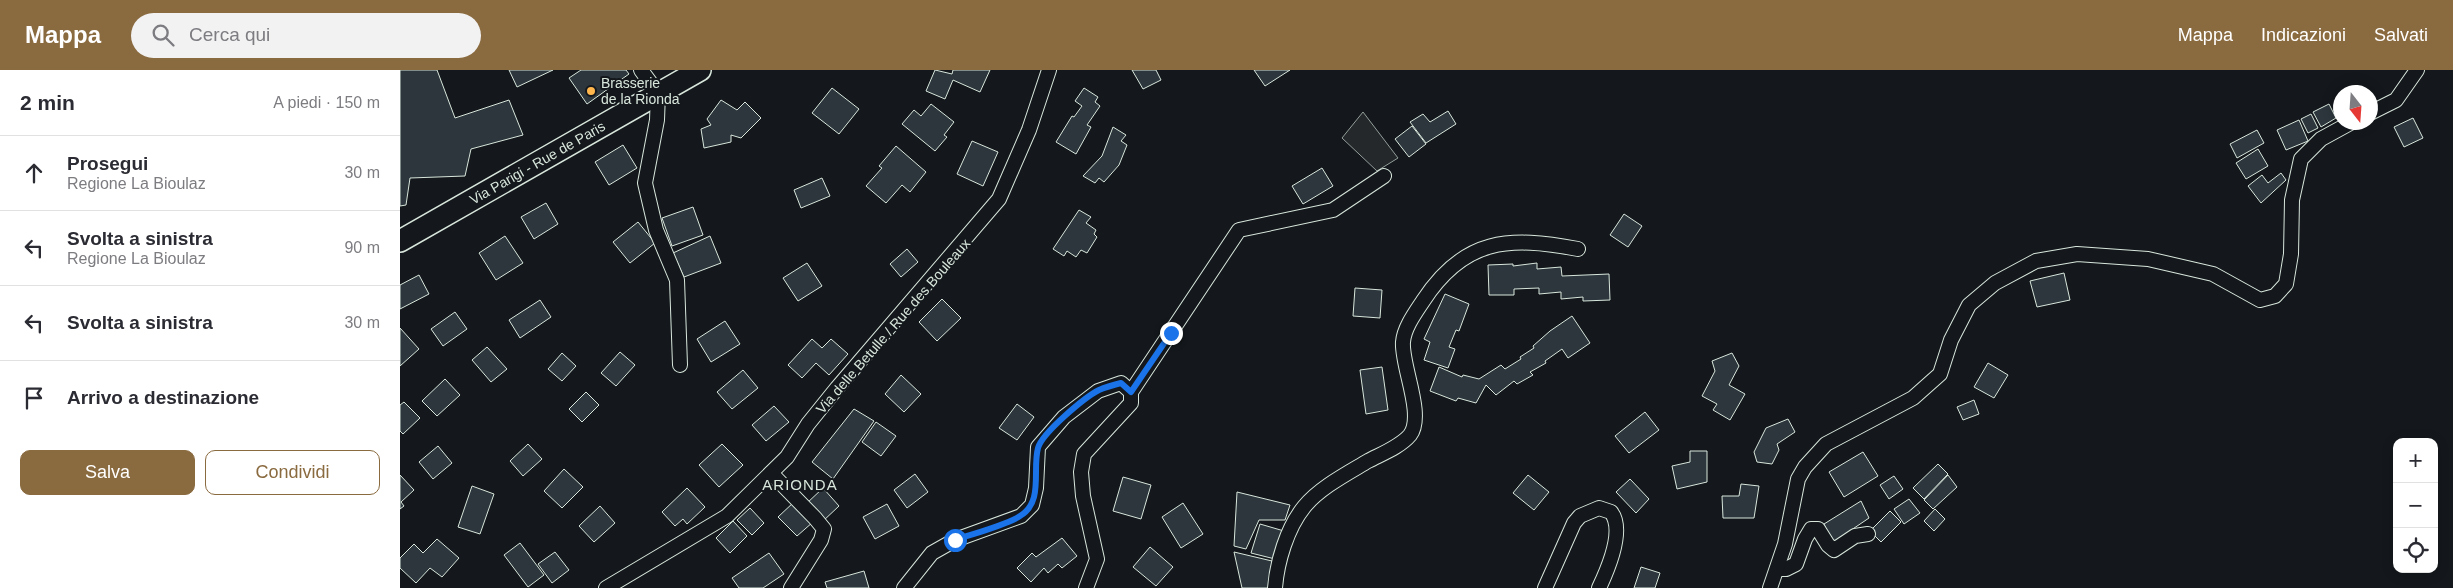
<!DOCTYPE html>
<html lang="it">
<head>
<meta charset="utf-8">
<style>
  :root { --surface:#fff; --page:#f2f2f3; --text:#2b2b33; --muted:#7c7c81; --line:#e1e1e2; --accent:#8a6a3f }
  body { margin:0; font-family:Arial,sans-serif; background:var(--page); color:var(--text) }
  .controls { position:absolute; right:15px; bottom:15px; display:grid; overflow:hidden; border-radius:10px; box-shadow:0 2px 12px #0003 }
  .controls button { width:45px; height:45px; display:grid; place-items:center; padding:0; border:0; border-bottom:1px solid var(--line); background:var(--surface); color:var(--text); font:25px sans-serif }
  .compass { position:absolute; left:1933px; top:15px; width:45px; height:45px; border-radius:50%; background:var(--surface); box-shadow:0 2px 12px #0003; rotate:163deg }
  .stop { position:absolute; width:15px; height:15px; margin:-11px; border:4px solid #1a73e8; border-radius:50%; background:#fff }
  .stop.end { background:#1a73e8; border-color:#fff; box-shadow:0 1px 5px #0008 }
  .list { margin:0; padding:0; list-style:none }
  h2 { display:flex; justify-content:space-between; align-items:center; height:65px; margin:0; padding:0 20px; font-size:21px }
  h2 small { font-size:16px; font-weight:400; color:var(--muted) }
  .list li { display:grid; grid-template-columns:32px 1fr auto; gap:15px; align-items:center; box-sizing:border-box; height:75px; padding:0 20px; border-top:1px solid var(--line) }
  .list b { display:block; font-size:19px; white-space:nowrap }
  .list p { margin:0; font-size:16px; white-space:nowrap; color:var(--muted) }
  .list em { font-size:16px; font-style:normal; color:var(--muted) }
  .actions { display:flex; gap:10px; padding:15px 20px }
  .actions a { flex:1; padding:11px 0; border:1px solid var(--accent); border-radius:10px; text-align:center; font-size:18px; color:var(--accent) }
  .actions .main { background:var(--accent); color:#fff }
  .icon { flex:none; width:28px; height:28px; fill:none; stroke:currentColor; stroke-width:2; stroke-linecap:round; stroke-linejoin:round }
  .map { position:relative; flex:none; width:2053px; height:518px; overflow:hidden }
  header { display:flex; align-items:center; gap:30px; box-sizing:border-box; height:70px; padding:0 25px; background:var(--accent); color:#fff }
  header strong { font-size:24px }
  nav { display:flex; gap:28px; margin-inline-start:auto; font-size:18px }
  .search { width:350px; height:45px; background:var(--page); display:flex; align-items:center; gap:12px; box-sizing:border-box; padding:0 18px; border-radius:28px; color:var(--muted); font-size:19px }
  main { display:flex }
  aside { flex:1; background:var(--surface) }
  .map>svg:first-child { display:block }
  .parking { fill:#24282b; stroke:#939e99 }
  .building { fill:#2c363c; stroke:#d8e6dc }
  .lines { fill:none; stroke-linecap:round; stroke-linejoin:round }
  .street-casing { stroke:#d8e6dc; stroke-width:16 }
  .primary-casing { stroke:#d8e6dc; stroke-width:24 }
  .street { stroke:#14181c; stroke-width:14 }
  .primary { stroke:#14181c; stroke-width:21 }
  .route { stroke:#1a73e8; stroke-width:6 }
  .poi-dot { fill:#ffb74d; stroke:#14181c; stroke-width:2 }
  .labels { text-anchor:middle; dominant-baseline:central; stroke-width:4; stroke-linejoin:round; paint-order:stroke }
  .poi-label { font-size:14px; fill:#d8e6dc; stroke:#14181c; text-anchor:start }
  .street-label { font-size:14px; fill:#d8e6dc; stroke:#14181c }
  .neighbourhood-label { font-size:15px; letter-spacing:1px; fill:#d8e6dc; stroke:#14181c }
</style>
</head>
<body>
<header>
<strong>Mappa</strong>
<div class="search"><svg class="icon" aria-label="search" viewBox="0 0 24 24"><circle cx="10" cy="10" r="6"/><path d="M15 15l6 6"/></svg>Cerca qui</div>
<nav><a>Mappa</a><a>Indicazioni</a><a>Salvati</a></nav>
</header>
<main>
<aside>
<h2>2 min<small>A piedi · 150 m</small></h2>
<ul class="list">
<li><svg class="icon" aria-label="ahead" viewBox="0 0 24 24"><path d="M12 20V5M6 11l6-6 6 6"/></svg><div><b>Prosegui</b><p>Regione La Bioulaz</p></div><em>30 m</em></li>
<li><svg class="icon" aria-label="left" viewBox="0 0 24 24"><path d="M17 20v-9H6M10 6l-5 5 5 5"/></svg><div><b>Svolta a sinistra</b><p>Regione La Bioulaz</p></div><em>90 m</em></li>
<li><svg class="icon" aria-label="left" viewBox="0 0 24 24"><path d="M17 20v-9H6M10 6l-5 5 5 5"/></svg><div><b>Svolta a sinistra</b></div><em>30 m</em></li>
<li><svg class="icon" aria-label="arrive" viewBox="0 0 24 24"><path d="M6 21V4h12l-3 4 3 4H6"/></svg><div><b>Arrivo a destinazione</b></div></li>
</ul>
<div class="actions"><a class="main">Salva</a><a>Condividi</a></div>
</aside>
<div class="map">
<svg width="2053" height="518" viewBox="0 0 2053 518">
  <rect width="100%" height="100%" fill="#14181c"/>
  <polygon class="parking" points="963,42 998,88 977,101 942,68"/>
  <g class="building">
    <polygon points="0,0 37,0 55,48 109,30 123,65 71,79 65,106 10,108 6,135 0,136"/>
    <polygon points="109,0 153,0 117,17"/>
    <polygon points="181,0 226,0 229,4 187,34 169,8"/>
    <polygon points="535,0 552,4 553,0 590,0 580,22 553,10 545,29 526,21"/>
    <polygon points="732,0 756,0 761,10 743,19"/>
    <polygon points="854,0 890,0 865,16"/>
    <polygon points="432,18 459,39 439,64 412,43"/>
    <polygon points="684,18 698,27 695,32 700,36 687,55 691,57 676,84 656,72 672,46 674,47 682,36 675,31"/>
    <polygon points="321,30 337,40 345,32 361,48 341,68 331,65 331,72 304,78 301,59 311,55 307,49"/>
    <polygon points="531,34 554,52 544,65 547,67 535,81 502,54 514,40 521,46"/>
    <polygon points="1929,34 1936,48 1921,57 1913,42"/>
    <polygon points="1048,41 1056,54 1026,73 1010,52 1023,44 1030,52"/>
    <polygon points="1911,44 1918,58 1908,63 1901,49"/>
    <polygon points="2013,48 2023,68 2004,77 1994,57"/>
    <polygon points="1899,50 1908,71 1886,80 1877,60"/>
    <polygon points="1012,56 1026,74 1009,87 995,69"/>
    <polygon points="713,57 726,65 721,71 727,75 719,95 704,112 699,108 695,113 683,106 702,86"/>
    <polygon points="1857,60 1864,73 1837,88 1830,74"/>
    <polygon points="572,71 598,82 583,116 557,104"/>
    <polygon points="223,75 237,98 209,115 195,92"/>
    <polygon points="496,76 526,102 510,122 502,115 486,133 466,116 482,98 479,96"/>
    <polygon points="1858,79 1868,96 1846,109 1836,93"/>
    <polygon points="922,98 933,116 903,134 892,116"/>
    <polygon points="1881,103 1886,110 1861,133 1848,116 1862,105 1868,113"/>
    <polygon points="422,108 430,126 401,138 394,120"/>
    <polygon points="146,133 158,154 134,169 121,147"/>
    <polygon points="293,137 303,165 272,176 262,148"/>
    <polygon points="679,140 691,147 686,153 696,160 694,164 697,167 687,183 681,180 676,187 667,181 664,186 653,179"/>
    <polygon points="1224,144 1242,156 1228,177 1210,165"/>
    <polygon points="238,152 255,173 230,193 213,172"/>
    <polygon points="105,166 123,193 96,210 79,183"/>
    <polygon points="310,166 321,193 284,207 273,183"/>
    <polygon points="507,179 518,192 501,207 490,194"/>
    <polygon points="407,193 422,216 398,231 383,208"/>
    <polygon points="1137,193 1137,199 1161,197 1162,206 1209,204 1210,230 1183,231 1183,227 1161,229 1161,222 1139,224 1139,218 1114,219 1114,225 1089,225 1088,195 1113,194 1113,196"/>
    <polygon points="1664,203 1670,230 1637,237 1630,211"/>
    <polygon points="19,205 29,224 0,239 0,215"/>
    <polygon points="955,218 982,220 980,248 953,246"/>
    <polygon points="1045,224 1069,234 1059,261 1056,260 1049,277 1055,279 1048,298 1024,290 1030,272 1024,269"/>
    <polygon points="542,229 561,248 537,271 519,252"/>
    <polygon points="140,230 151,247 120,268 109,250"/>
    <polygon points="55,242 67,259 43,276 31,259"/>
    <polygon points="1172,246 1190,273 1168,288 1162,279 1145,291 1146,293 1130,302 1133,305 1117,314 1114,311 1096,325 1086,315 1076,333 1058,328 1056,331 1030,321 1039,297 1062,307 1063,305 1079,309 1101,295 1105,299 1121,289 1120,287 1134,278 1133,276 1150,261"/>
    <polygon points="325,251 340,274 311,292 297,269"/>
    <polygon points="0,258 19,279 0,296"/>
    <polygon points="412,269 422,278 431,269 448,284 429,305 416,293 402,308 388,295"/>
    <polygon points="87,277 107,299 91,312 72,290"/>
    <polygon points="220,282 235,295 216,316 201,303"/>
    <polygon points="162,283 176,296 162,311 148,299"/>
    <polygon points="1332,283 1339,296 1329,315 1345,324 1330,350 1313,340 1317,334 1302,326 1315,301 1312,291"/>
    <polygon points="1588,293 1608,305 1594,328 1574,317"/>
    <polygon points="982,297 988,340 966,344 960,300"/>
    <polygon points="343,300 358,318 332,339 317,322"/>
    <polygon points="501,305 521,324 504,342 485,324"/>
    <polygon points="45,309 60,325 37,346 22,331"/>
    <polygon points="186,322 199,335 182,352 169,339"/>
    <polygon points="1574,330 1579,344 1563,350 1557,337"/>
    <polygon points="4,332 20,348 3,364 0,361 0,335"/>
    <polygon points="617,334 634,347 617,370 599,358"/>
    <polygon points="374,336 389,352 366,371 352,355"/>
    <polygon points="454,339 474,351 433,409 412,392"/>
    <polygon points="1245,342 1259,360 1229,383 1215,366"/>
    <polygon points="1388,349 1395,362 1377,374 1379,380 1372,394 1357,392 1354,382 1366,358"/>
    <polygon points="476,352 496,366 481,386 462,372"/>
    <polygon points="128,374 142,389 123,406 110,391"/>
    <polygon points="322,374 343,395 319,417 299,395"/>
    <polygon points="38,376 52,393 33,409 19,392"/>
    <polygon points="1290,381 1307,381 1307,412 1277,419 1272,396 1290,392"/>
    <polygon points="1463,382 1478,406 1444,427 1429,402"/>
    <polygon points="1538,394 1548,404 1524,429 1513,418"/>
    <polygon points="164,399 183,417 162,438 144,421"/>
    <polygon points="515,404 528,422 507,438 494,420"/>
    <polygon points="0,405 14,420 1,432 4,436 0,439"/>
    <polygon points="1128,405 1149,422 1134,440 1113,423"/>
    <polygon points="1548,405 1557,417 1533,439 1524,430"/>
    <polygon points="1494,406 1503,419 1489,429 1480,415"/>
    <polygon points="723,407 751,415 741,449 713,441"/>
    <polygon points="1230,409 1249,429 1236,443 1216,422"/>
    <polygon points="1341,414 1359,416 1354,448 1323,448 1322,426 1339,426"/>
    <polygon points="72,416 94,424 80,464 58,457"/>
    <polygon points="287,418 305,437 287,454 283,449 275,456 262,442"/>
    <polygon points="423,418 439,436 422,452 406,434"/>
    <polygon points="837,422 890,435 885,450 859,450 846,479 834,476"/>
    <polygon points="1509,429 1520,443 1504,454 1494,439"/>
    <polygon points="1461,431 1469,448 1432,473 1424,454"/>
    <polygon points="394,432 413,452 397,466 378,447"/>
    <polygon points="783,433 803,464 781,478 762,447"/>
    <polygon points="487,434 499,456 475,469 463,447"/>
    <polygon points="200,436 215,453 194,472 179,456"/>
    <polygon points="350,438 364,453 352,465 337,450"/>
    <polygon points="1535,439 1545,449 1534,461 1524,451"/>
    <polygon points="1490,441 1501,452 1481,472 1470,461"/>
    <polygon points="333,451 347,466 330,483 316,468"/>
    <polygon points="860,454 884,461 875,489 851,483"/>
    <polygon points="662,468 677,486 662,498 658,494 648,503 644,498 631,512 617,498 632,483 636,487"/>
    <polygon points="37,469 59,488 42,507 30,498 16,513 0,498 0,488 14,474 23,483"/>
    <polygon points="120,473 144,505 128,517 104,485"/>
    <polygon points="750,477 773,497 756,516 733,497"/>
    <polygon points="155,482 169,500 152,513 138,494"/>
    <polygon points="834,482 872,491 869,518 842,518"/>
    <polygon points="369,483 384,504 363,518 339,518 332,508"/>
    <polygon points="1241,497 1260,503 1255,518 1234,518"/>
    <polygon points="464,501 469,518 427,518 425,512"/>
  </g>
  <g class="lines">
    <defs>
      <g id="street">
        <polyline points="241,0 258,23 257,50 245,113 256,160 277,210 280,295"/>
        <polyline points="1970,43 1996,30 2017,0"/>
        <polyline points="731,322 839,160 933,140 984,106"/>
        <polyline points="371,403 415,448 424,459 421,470 391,518"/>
        <polyline points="1377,499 1386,499 1396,494 1405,469 1411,459 1418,459 1428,475 1434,480 1455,466 1468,464"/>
        <polyline points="206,518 327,446 387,387 408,354 437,318 599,129 629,60 649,0"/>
        <polyline points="504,518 532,483 555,470 621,446 632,435 636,418 638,377 664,347 698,321 721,313 731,322 731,333 684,384 681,402 683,426 697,489 686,518"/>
        <path d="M875,518C877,492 887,458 904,437C919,418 948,403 968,391C981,384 1000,377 1010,365C1025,345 1001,295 1003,272C1004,258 1015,243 1023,231C1064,168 1109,166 1178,179"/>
        <path d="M1145,518L1174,453L1180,446L1199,438L1211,442C1225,460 1208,499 1199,518"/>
        <polyline points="1370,518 1385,474 1398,409 1405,397 1426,374 1513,328 1540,304 1551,270 1569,235 1595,213 1636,191 1677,184 1748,189 1813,204 1860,230 1875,226 1886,214 1891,184 1892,130 1901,89 1921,69 1952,52"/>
      </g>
      <g id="primary">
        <path id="s1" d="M0,171L300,0"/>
      </g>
    </defs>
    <use href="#street" class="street-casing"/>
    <use href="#primary" class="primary-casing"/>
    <use href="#street" class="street"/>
    <use href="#primary" class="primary"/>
  </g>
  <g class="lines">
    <path class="route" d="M555,470C572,464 607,455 620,446C644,432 632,400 638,378C642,363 685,327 699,320C706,317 713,315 721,313L731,322L771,263"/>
  </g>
  <circle class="poi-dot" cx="191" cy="21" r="5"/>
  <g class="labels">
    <g class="poi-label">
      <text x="201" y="13">Brasserie<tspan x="201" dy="16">de la Rionda</tspan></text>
    </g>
    <g class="street-label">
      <text stroke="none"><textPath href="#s1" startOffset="158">Via Parigi - Rue de Paris</textPath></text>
      <text transform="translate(493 256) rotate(-49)">Via delle Betulle / Rue des Bouleaux</text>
    </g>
    <g class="neighbourhood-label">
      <text x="400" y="414">ARIONDA</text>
    </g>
  </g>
</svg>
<div class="controls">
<button>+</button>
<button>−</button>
<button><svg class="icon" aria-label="locate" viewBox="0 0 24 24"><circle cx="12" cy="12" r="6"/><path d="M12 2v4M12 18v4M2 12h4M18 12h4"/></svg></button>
</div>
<svg class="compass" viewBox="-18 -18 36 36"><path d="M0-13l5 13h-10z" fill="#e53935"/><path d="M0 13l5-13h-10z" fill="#7c7c81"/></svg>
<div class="stop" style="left:555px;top:470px"></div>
<div class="stop end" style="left:771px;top:263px"></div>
</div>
</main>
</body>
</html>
